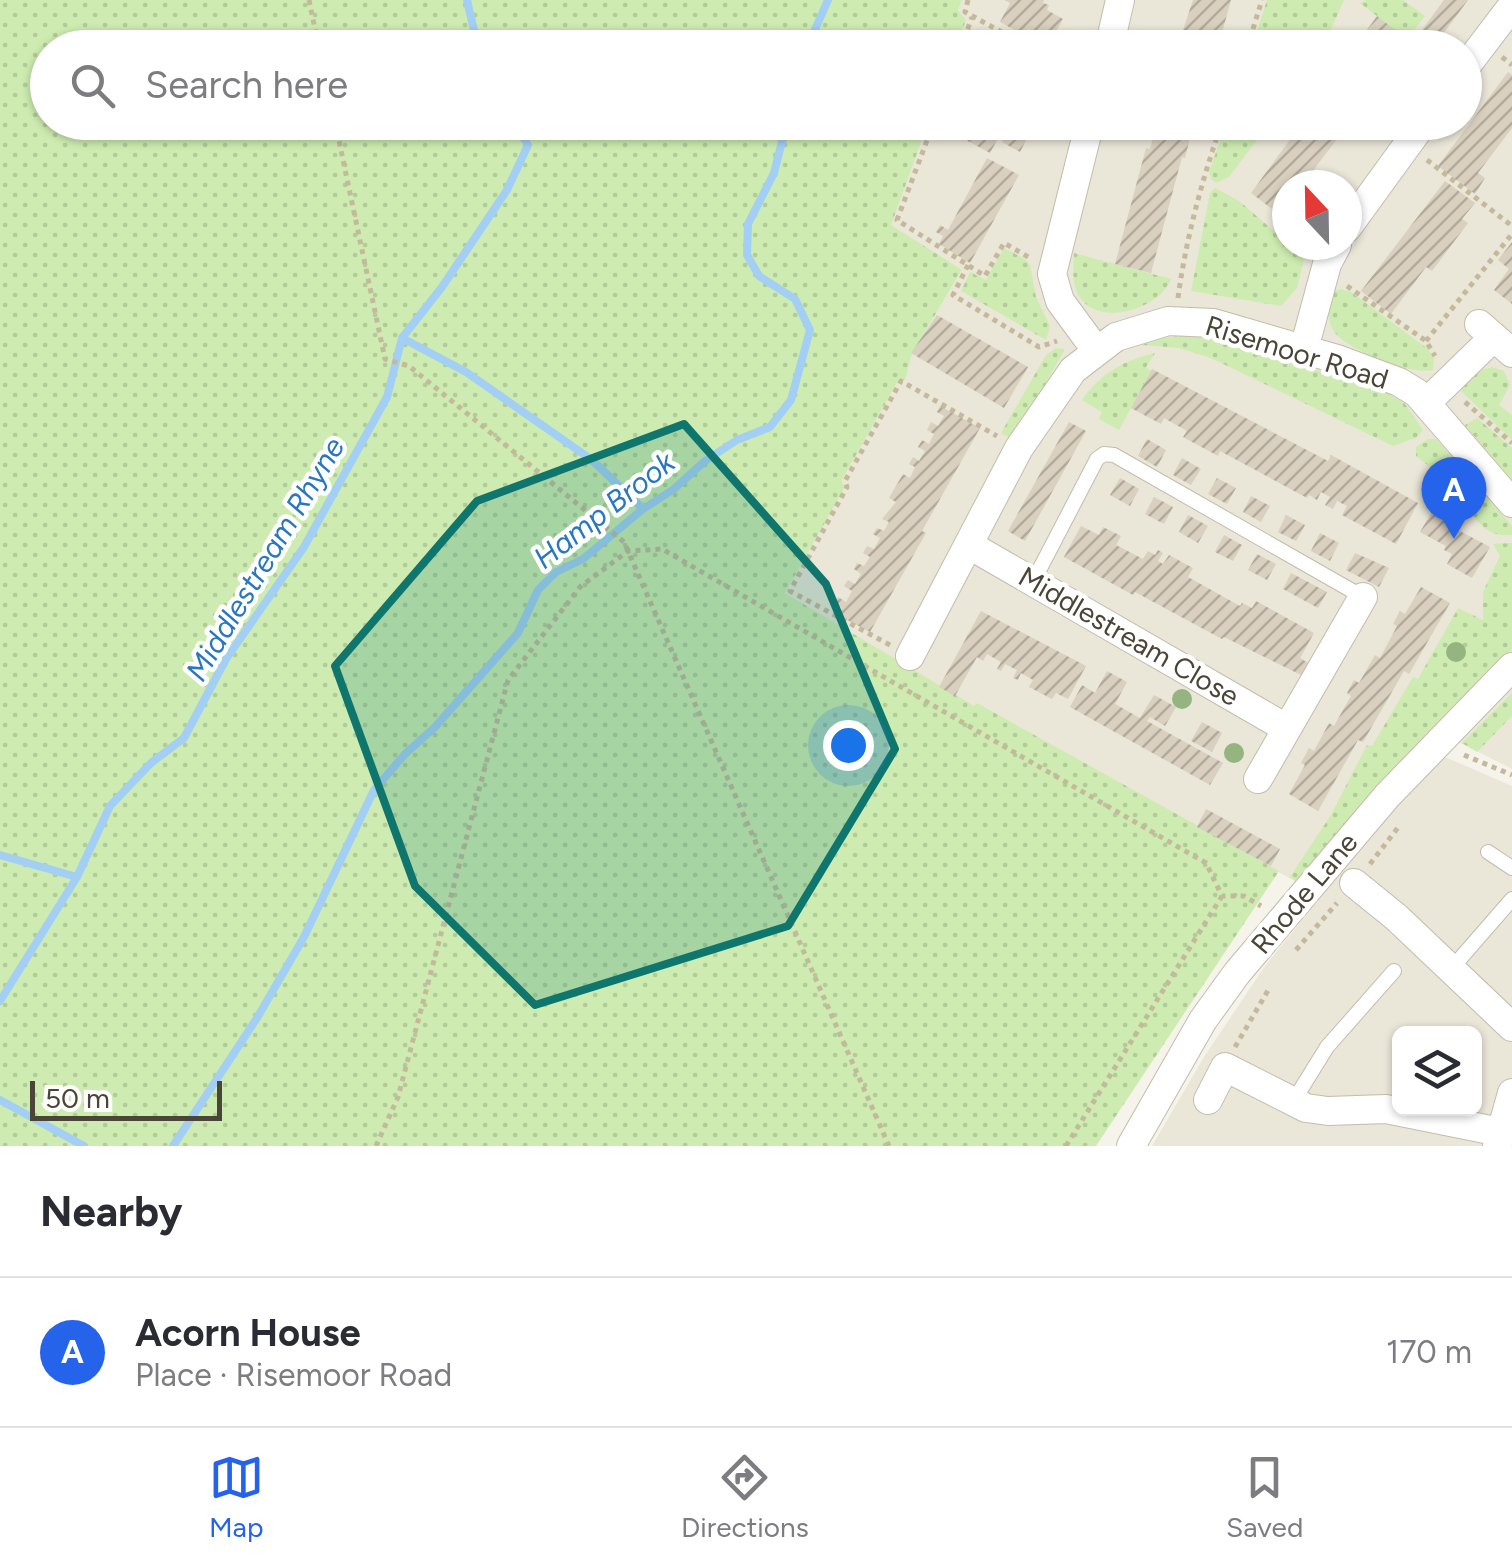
<!DOCTYPE html>
<html lang="en">
<head>
<meta charset="utf-8">
<style>
  :root { --surface:#fff; --page:#f2f2f3; --text:#2b2b33; --muted:#7c7c81; --line:#e1e1e2; --accent:#2563eb }
  body { margin:0; font-family:Figtree,sans-serif; background:var(--page); color:var(--text) }
  .controls { position:absolute; right:30px; bottom:30px; display:grid; overflow:hidden; border-radius:15px; box-shadow:0 2px 8px #0004 }
  .controls button { width:90px; height:90px; display:grid; place-items:center; padding:0; border:0; border-bottom:2px solid var(--line); background:var(--surface); color:var(--text); font:50px sans-serif }
  .compass { position:absolute; left:1272px; top:170px; width:90px; height:90px; border-radius:50%; background:var(--surface); box-shadow:0 2px 8px #0004; rotate:338deg }
  .scale { position:absolute; left:30px; bottom:25px; width:192px; box-sizing:border-box; padding-left:10px; border:5px solid #4b4538; border-top:0; font-size:28px; line-height:35px; white-space:nowrap; color:#4b4538; -webkit-text-stroke:8px #fff; paint-order:stroke }
  .you { position:absolute; left:848px; top:745px; width:35px; height:35px; margin:-25px; border:8px solid #fff; border-radius:50%; background:#1a73e8; box-shadow:0 0 0 15px #1a73e833 }
  .badge { display:grid; place-items:center; width:65px; height:65px; border-radius:50%; background:var(--accent); color:#fff; font-size:32px; font-weight:700 }
  .pin { position:absolute; translate:-50% -82px; filter:drop-shadow(0 2px 5px #0008) }
  .pin::after { content:''; position:absolute; top:52px; width:35px; height:30px; background:inherit; clip-path:polygon(0 0,100% 0,50% 100%) }
  .list { margin:0; padding:0; list-style:none }
  h2 { display:flex; justify-content:space-between; align-items:center; height:130px; margin:0; padding:0 40px; font-size:42px }
  h2 small { font-size:32px; font-weight:400; color:var(--muted) }
  .list li { display:grid; grid-template-columns:65px 1fr auto; gap:30px; align-items:center; box-sizing:border-box; height:150px; padding:0 40px; border-top:2px solid var(--line) }
  .list b { display:block; font-size:38px; white-space:nowrap }
  .list p { margin:0; font-size:32px; white-space:nowrap; color:var(--muted) }
  .list em { font-size:32px; font-style:normal; color:var(--muted) }
  .icon { flex:none; width:55px; height:55px; fill:none; stroke:currentColor; stroke-width:2; stroke-linecap:round; stroke-linejoin:round }
  .map { position:relative; flex:none; width:1512px; height:1146px; overflow:hidden }
  .search { position:absolute; background:var(--surface); box-shadow:0 2px 8px #0004; left:30px; right:30px; top:30px; height:110px; display:flex; align-items:center; gap:25px; box-sizing:border-box; padding:0 35px; border-radius:55px; color:var(--muted); font-size:38px }
  .sheet { height:280px; background:var(--surface) }
  nav { display:flex; justify-content:space-around; align-items:center; box-sizing:border-box; height:140px; border-top:2px solid var(--line); background:var(--surface); font-size:28px; color:var(--muted) }
  nav a { display:grid; justify-items:center; gap:5px }
  nav .on { color:var(--accent) }
  .map>svg:first-child { display:block }
  .residential { fill:#eae6d8; fill-rule:evenodd }
  .grass { fill:url(#grass-dots) }
  .lines { fill:none; stroke-linecap:round; stroke-linejoin:round }
  .stream { stroke:#a4cff5; stroke-width:8 }
  .building { fill:url(#building-hatch) }
  .lane-casing { stroke:#c3bcac; stroke-width:16 }
  .street-casing { stroke:#c3bcac; stroke-width:30 }
  .path { stroke:#c5b99c; stroke-width:5; stroke-dasharray:5 5; stroke-linecap:butt }
  .lane { stroke:#fff; stroke-width:14 }
  .street { stroke:#fff; stroke-width:28 }
  .tree { fill:#94b57f }
  .marked { fill:#0f766e; fill-opacity:0.2; stroke:#0f766e; stroke-width:8; stroke-linejoin:round }
  .labels { text-anchor:middle; dominant-baseline:central; stroke-width:9; stroke-linejoin:round; paint-order:stroke }
  .street-label { font-size:28px; fill:#4b4538; stroke:#fff }
  .water-label { font-size:30px; font-style:italic; fill:#2877c0; stroke:#fff }
</style>
</head>
<body>
<div class="map">
<svg width="1512" height="1146" viewBox="0 0 1512 1146">
  <defs>
    <pattern id="grass-dots" width="8" height="8" patternUnits="userSpaceOnUse" patternTransform="scale(2.5)"><rect width="8" height="8" fill="#ceecb1"/><path d="M2 2h.1M6 6h.1" fill="none" stroke="#b2cc99" stroke-width="1.8" stroke-linecap="round"/></pattern>
    <pattern id="building-hatch" width="6" height="6" patternUnits="userSpaceOnUse" patternTransform="scale(2.5)"><rect width="6" height="6" fill="#d9d0bf"/><path d="M-1 1l2-2M0 6l6-6M5 7l2-2" fill="none" stroke="#b2ab9c"/></pattern>
  </defs>
  <rect width="100%" height="100%" fill="#f6f3eb"/>
  <g class="residential">
    <path d="M962,0H1512V769L1445,735L1300,884L977,703L975,707L939,687L785,593L844,489L842,480L899,379H905L911,353L962,271L890,225L928,123L1464,122V48L956,47L966,20L958,10ZM1287,185H1347V245H1287Z"/>
    <path d="M1438,754L1512,786V1146H1152L1204,1057L1265,966L1315,904L1310,893ZM1400,1034H1474V1108H1400Z"/>
  </g>
  <g class="grass">
    <polygon points="0,0 962,0 958,10 966,20 956,47 48,48 48,122 928,123 891,225 962,270 912,353 905,380 899,379 842,480 844,489 785,593 974,706 977,703 1279,871 1096,1146 0,1146"/>
    <polygon points="1267,0 1344,0 1323,47 1252,47"/>
    <polygon points="1366,0 1403,0 1425,16 1407,39 1360,3"/>
    <polygon points="1226,123 1270,123 1229,177 1216,183 1211,179 1209,172"/>
    <polygon points="1215,188 1239,201 1287,242 1287,245 1298,251 1304,260 1297,288 1281,306 1191,291 1210,193"/>
    <polygon points="1004,248 1025,259 1030,265 1036,297 1050,326 1046,340 961,291 970,272 986,280"/>
    <path d="M1074,253L1171,279C1161,307 1104,327 1082,300C1071,287 1073,269 1074,253Z"/>
    <path d="M1341,289L1351,292L1428,349L1434,358L1433,370C1412,376 1345,350 1333,330C1326,318 1329,304 1332,292Z"/>
    <polygon points="1198,334 1384,391 1405,404 1423,430 1416,438 1393,446 1211,358 1179,348 1142,345 1163,338"/>
    <polygon points="1056,348 1064,349 1064,351 1013,440 1001,433 1046,355"/>
    <path d="M1155,353L1146,367L1151,371L1119,430L1099,419L1102,412L1082,400C1100,374 1124,360 1155,353Z"/>
    <polygon points="1492,367 1504,371 1510,385 1499,405 1512,415 1512,440 1460,390 1478,371"/>
    <polygon points="1477,418 1512,448 1512,480 1465,425"/>
    <path d="M1428,439H1436L1512,526V535C1476,539 1469,502 1448,481C1438,471 1426,465 1416,456V447Z"/>
    <polygon points="1512,543 1512,649 1399,763 1300,884 1290,877 1331,815 1367,745 1372,746 1413,677 1418,679 1458,608 1483,620 1483,592 1500,556 1493,544"/>
    <polygon points="1512,693 1512,716 1477,752 1462,743"/>
  </g>
  <g class="lines">
    <g class="stream">
      <polyline points="467,0 478,48"/>
      <polyline points="807,48 828,0"/>
      <polyline points="402,338 466,372 592,460 643,509"/>
      <polyline points="0,855 77,877"/>
      <polyline points="0,1001 77,877 110,806 151,763 184,738 226,659 304,547 387,397 402,338 442,287 507,190 528,145 514,122"/>
      <polyline points="0,1100 84,1146"/>
      <polyline points="173,1146 257,1018 304,937 374,790 405,754 435,727 518,633 538,590 556,572 583,559 643,509 674,489 705,461 737,440 770,427 791,400 810,330 795,299 759,276 747,255 748,224 774,173 787,122"/>
    </g>
  </g>
  <g class="building">
    <polygon points="1005,0 1044,0 1043,3 1049,5 1047,10 1063,19 1051,41 1028,29 1025,36 1000,22 1010,3"/>
    <polygon points="1193,0 1231,0 1219,44 1216,43 1215,48 1177,48"/>
    <polygon points="1444,0 1468,0 1433,48 1429,48 1416,38"/>
    <polygon points="1377,16 1407,39 1400,48 1354,48"/>
    <polygon points="1508,72 1512,75 1512,128 1478,173 1485,178 1475,194 1438,166"/>
    <polygon points="975,122 1007,122 990,153 966,140"/>
    <polygon points="1013,122 1031,131 1020,152 1002,142"/>
    <polygon points="1157,122 1194,122 1185,158 1182,157 1151,273 1115,264 1146,148 1150,149"/>
    <polygon points="1303,122 1350,122 1302,185 1287,185 1287,206 1280,215 1251,193"/>
    <polygon points="987,158 1019,175 970,263 939,244 943,236 936,232 940,225 948,230"/>
    <polygon points="1445,181 1475,203 1462,219 1468,223 1432,271 1426,267 1391,314 1361,291"/>
    <polygon points="1512,242 1512,304 1494,290 1509,269 1498,260"/>
    <polygon points="937,315 1028,367 1004,408 911,353"/>
    <polygon points="1152,369 1328,461 1331,455 1418,503 1396,544 1342,515 1347,506 1337,501 1333,509 1325,505 1330,497 1321,492 1317,500 1309,495 1307,498 1220,451 1218,456 1183,437 1187,431 1164,418 1161,424 1131,408"/>
    <polygon points="940,406 980,428 922,531 926,533 870,632 836,614 842,608 834,604 838,597 846,602 852,591 844,586 848,580 855,584 861,574 854,569 857,563 864,566 870,557 863,553 867,546 874,549 880,538 873,534 877,528 884,531 889,522 882,519 896,502 889,498 903,474 910,478 915,467 909,464 913,457 919,461 925,451 918,447 922,440 929,444 934,434 927,430 931,422 938,426 944,416 937,412"/>
    <polygon points="1069,422 1086,431 1025,541 1008,531"/>
    <polygon points="1147,439 1166,450 1157,467 1138,456"/>
    <polygon points="1182,458 1201,469 1191,485 1173,475"/>
    <polygon points="1120,478 1139,489 1130,506 1110,495"/>
    <polygon points="1217,478 1236,488 1227,504 1208,494"/>
    <polygon points="1251,496 1270,506 1261,522 1243,512"/>
    <polygon points="1154,497 1173,507 1164,524 1145,514"/>
    <polygon points="1434,508 1460,522 1456,529 1490,547 1472,578 1447,564 1452,554 1444,550 1446,546 1420,532"/>
    <polygon points="1188,515 1208,526 1198,543 1179,532"/>
    <polygon points="1286,515 1305,525 1296,541 1278,532"/>
    <polygon points="1081,526 1099,535 1103,527 1121,536 1116,545 1143,559 1148,551 1155,555 1158,550 1163,553 1158,561 1163,564 1169,555 1193,568 1188,577 1240,606 1242,603 1252,608 1256,601 1314,633 1300,658 1310,664 1303,676 1224,637 1222,639 1135,592 1133,595 1064,557"/>
    <polygon points="1320,533 1339,543 1330,561 1311,551"/>
    <polygon points="1224,535 1242,545 1233,561 1215,552"/>
    <polygon points="1355,553 1389,568 1379,587 1346,570"/>
    <polygon points="1257,554 1276,564 1267,580 1248,570"/>
    <polygon points="1291,573 1327,592 1318,608 1283,589"/>
    <polygon points="1421,587 1450,603 1409,674 1404,671 1363,742 1358,740 1318,811 1289,794 1305,765 1301,763 1309,748 1314,751 1329,723 1334,726 1351,696 1347,693 1354,680 1359,683 1375,655 1380,658 1397,626 1393,624 1400,611 1405,614"/>
    <polygon points="981,611 1086,666 1068,699 1056,693 1052,699 1029,687 1033,680 1021,673 1018,680 1013,678 1017,670 1005,664 1001,671 997,669 1001,662 987,654 983,661 977,657 955,696 939,687"/>
    <polygon points="1107,671 1127,682 1115,704 1140,718 1154,695 1176,707 1165,726 1150,717 1147,721 1223,763 1210,785 1070,707 1082,685 1095,693"/>
    <polygon points="1202,722 1222,733 1212,752 1191,741"/>
    <polygon points="1206,809 1280,849 1271,866 1197,827"/>
  </g>
  <g class="lines">
    <defs>
      <g id="lane">
        <polyline points="1034,580 1097,459 1104,454 1114,455 1363,597"/>
        <polyline points="1488,852 1512,868"/>
        <polyline points="1452,968 1512,899"/>
        <polyline points="1293,1102 1327,1047 1394,971"/>
      </g>
      <g id="street">
        <polyline points="1109,48 1120,0"/>
        <polyline points="1464,69 1512,6"/>
        <polyline points="1090,122 1052,274 1060,301 1096,350"/>
        <polyline points="1347,228 1424,122"/>
        <polyline points="1479,324 1512,353"/>
        <polyline points="1304,349 1327,264 1337,245"/>
        <polyline points="1426,403 1494,337"/>
        <polyline points="971,546 1286,728"/>
        <polyline points="910,656 1019,448 1073,370 1116,337 1168,321 1213,323 1340,360 1399,382 1417,393 1512,503"/>
        <polyline points="1258,779 1363,597"/>
        <polyline points="1354,883 1396,917 1512,1027"/>
        <polyline points="1208,1100 1225,1067 1306,1108 1328,1111 1386,1109 1500,1132"/>
        <polyline points="1131,1146 1203,1020 1237,973 1387,796 1512,667"/>
        <polyline points="1497,1146 1512,1093"/>
      </g>
    </defs>
    <use href="#lane" class="lane-casing"/>
    <use href="#street" class="street-casing"/>
    <g class="path">
      <polyline points="309,0 319,48"/>
      <polyline points="968,0 965,12 1031,48"/>
      <polyline points="961,48 972,17"/>
      <polyline points="1247,48 1262,0"/>
      <polyline points="1502,57 1512,65"/>
      <polyline points="335,122 385,359 409,366 624,542 889,1146"/>
      <polyline points="934,122 897,220 985,276 1004,243 1030,258"/>
      <polyline points="1427,160 1512,226"/>
      <polyline points="968,265 953,295 1039,347 1057,341"/>
      <polyline points="1347,286 1426,341 1435,356"/>
      <path d="M1178,298C1186,238 1202,180 1222,122"/>
      <polyline points="1426,341 1512,234"/>
      <polyline points="1465,402 1512,443"/>
      <polyline points="890,645 790,591 847,487 845,481 901,381 997,436"/>
      <polyline points="1464,755 1512,775"/>
      <polyline points="1370,864 1400,825"/>
      <polyline points="1296,950 1337,903"/>
      <polyline points="1235,1047 1270,987"/>
      <polyline points="376,1146 398,1097 508,680 580,587 628,551 662,549 1206,863 1222,896 1244,896 1261,906"/>
      <polyline points="1066,1146 1222,896"/>
    </g>
    <use href="#lane" class="lane"/>
    <use href="#street" class="street"/>
  </g>
  <g class="tree">
    <circle cx="1456" cy="652" r="10"/>
    <circle cx="1182" cy="699" r="10"/>
    <circle cx="1234" cy="753" r="10"/>
  </g>
  <path class="marked" d="M684,424L826,584L895,749L788,926L535,1005L415,886L335,666L477,501Z"/>
  <g class="labels">
    <g class="street-label">
      <text transform="translate(1297 352) rotate(17)">Risemoor Road</text>
      <text transform="translate(1129 636) rotate(30)">Middlestream Close</text>
      <text transform="translate(1304 893) rotate(-50)">Rhode Lane</text>
    </g>
    <g class="water-label">
      <text transform="translate(604 510) rotate(-38)">Hamp Brook</text>
      <text transform="translate(265 559) rotate(-59)">Middlestream Rhyne</text>
    </g>
  </g>
</svg>
<div class="controls">
<button><svg class="icon" aria-label="layers" viewBox="0 0 24 24"><path d="M12 4l9 5-9 5-9-5zM3 14l9 5 9-5"/></svg></button>
</div>
<svg class="compass" viewBox="-18 -18 36 36"><path d="M0-13l5 13h-10z" fill="#e53935"/><path d="M0 13l5-13h-10z" fill="#7c7c81"/></svg>
<div class="scale">50 m</div>
<div class="you"></div>
<div class="pin badge" style="left:1454px;top:539px">A</div>
<div class="search"><svg class="icon" aria-label="search" viewBox="0 0 24 24"><circle cx="10" cy="10" r="6"/><path d="M15 15l6 6"/></svg>Search here</div>
</div>
<section class="sheet">
<h2>Nearby<small></small></h2>
<ul class="list">
<li><span class="badge">A</span><div><b>Acorn House</b><p>Place · Risemoor Road</p></div><em>170 m</em></li>
</ul>
</section>
<nav>
<a class="on"><svg class="icon" aria-label="map" viewBox="0 0 24 24"><path d="M3 6l6-2 6 2 6-2v14l-6 2-6-2-6 2zM9 4v14M15 6v14"/></svg>Map</a>
<a><svg class="icon" aria-label="directions" viewBox="0 0 24 24"><path d="M12 3l9 9-9 9-9-9zM9 14v-3h6M13 9l2 2-2 2"/></svg>Directions</a>
<a><svg class="icon" aria-label="saved" viewBox="0 0 24 24"><path d="M7 4h10v16l-5-4-5 4z"/></svg>Saved</a>
</nav>
</body>
</html>
